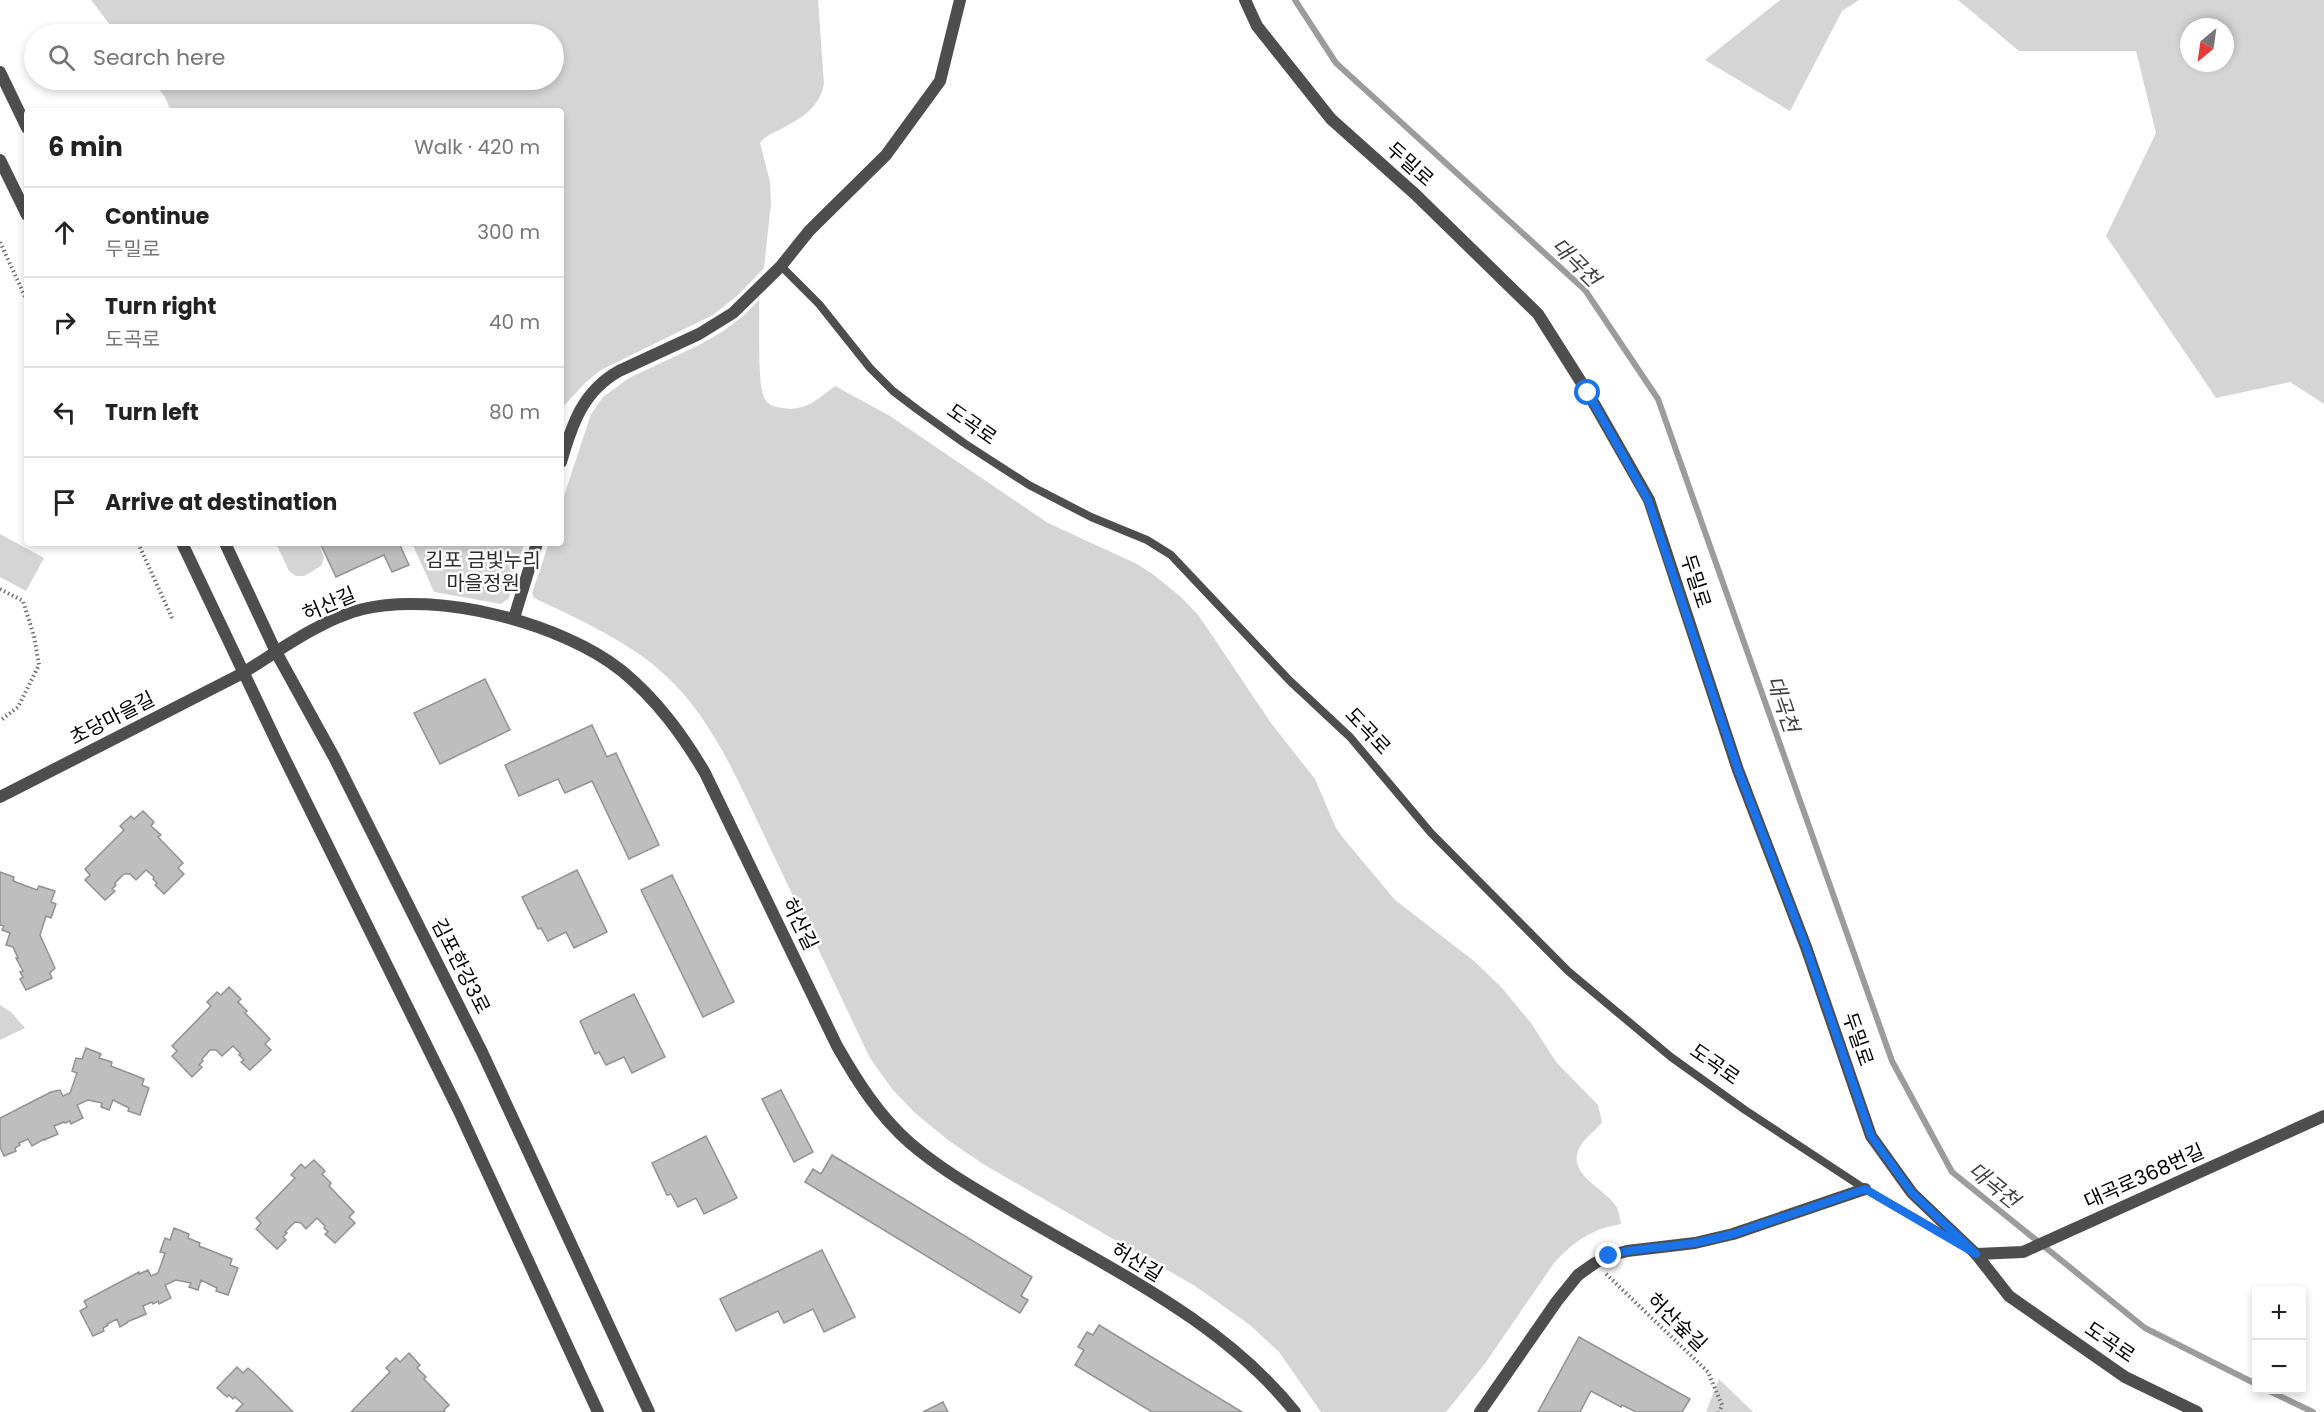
<!DOCTYPE html>
<html lang="en">
<head>
<meta charset="utf-8">
<style>
  :root { --surface:#fff; --page:#f6f6f6; --text:#222; --muted:#767676; --line:#e0e0e0 }
  body { margin:0; font-family:Poppins,"Noto Sans KR",sans-serif; background:var(--page); color:var(--text) }
  .controls { position:absolute; right:18px; bottom:18px; display:grid; overflow:hidden; border-radius:6px; box-shadow:0 3px 9px #0003 }
  .controls button { width:54px; height:54px; display:grid; place-items:center; padding:0; border:0; border-bottom:2px solid var(--line); background:var(--surface); color:var(--text); font:30px sans-serif }
  .compass { position:absolute; left:2180px; top:18px; width:54px; height:54px; border-radius:50%; background:var(--surface); box-shadow:0 3px 9px #0003; rotate:209deg }
  .stop { position:absolute; width:18px; height:18px; margin:-14px; border:4px solid #1a73e8; border-radius:50%; background:#fff }
  .stop.end { background:#1a73e8; border-color:#fff; box-shadow:0 2px 6px #0008 }
  .list { margin:0; padding:0; list-style:none }
  h2 { display:flex; justify-content:space-between; align-items:center; height:78px; margin:0; padding:0 24px; font-size:26px }
  h2 small { font-size:20px; font-weight:400; color:var(--muted) }
  .list li { display:grid; grid-template-columns:39px 1fr auto; gap:18px; align-items:center; box-sizing:border-box; height:90px; padding:0 24px; border-top:2px solid var(--line) }
  .list b { display:block; font-size:22px; white-space:nowrap }
  .list p { margin:0; font-size:20px; white-space:nowrap; color:var(--muted) }
  .list em { font-size:20px; font-style:normal; color:var(--muted) }
  .icon { flex:none; width:33px; height:33px; fill:none; stroke:currentColor; stroke-width:2; stroke-linecap:round; stroke-linejoin:round }
  .map { position:relative; flex:none; width:2324px; height:1412px; overflow:hidden }
  .search { position:absolute; background:var(--surface); box-shadow:0 3px 9px #0003; left:24px; top:24px; width:540px; height:66px; display:flex; align-items:center; gap:15px; box-sizing:border-box; padding:0 21px; border-radius:33px; color:var(--muted); font-size:22px }
  .panel { position:absolute; background:var(--surface); box-shadow:0 3px 9px #0003; left:24px; top:108px; width:540px; height:438px; border-radius:6px }
  .map>svg:first-child { display:block }
  .green { fill:#d5d5d5; fill-rule:evenodd }
  .lines { fill:none; stroke-linecap:round; stroke-linejoin:round }
  .stream { stroke:#9c9c9c; stroke-width:6 }
  .building { fill:#bebebe; stroke:#929292; stroke-width:1.5 }
  .path { stroke:#707070; stroke-width:4; stroke-dasharray:1.5 3; stroke-linecap:butt }
  .service { stroke:#4e4e4e; stroke-width:8 }
  .minor { stroke:#4e4e4e; stroke-width:12 }
  .tertiary { stroke:#4e4e4e; stroke-width:12 }
  .route { stroke:#1a73e8; stroke-width:8 }
  .labels { text-anchor:middle; dominant-baseline:central; stroke-width:5; stroke-linejoin:round; paint-order:stroke }
  .street-label { font-size:20px; fill:#000; stroke:#fff }
  .park-label { font-size:20px; fill:#2c2c2c; stroke:#fff }
  .water-label { font-size:21px; font-style:italic; fill:#3d3d3d; stroke:#fff }
</style>
</head>
<body>
<div class="map">
<svg width="2324" height="1412" viewBox="0 0 2324 1412">
  <rect width="100%" height="100%" fill="#fff"/>
  <g class="green">
    <path d="M91,0H818L824,84C819,109 800,119 779,130C771,134 765,136 760,143L770,182L771,203L764,268L737,296L713,315L601,370L585,383L561,409V111H171L165,97L152,80H554V34H117Z"/>
    <polygon points="1780,0 1859,0 1842,11 1790,111 1705,60"/>
    <path d="M1958,0H2324V404L2290,382L2216,398L2106,236L2156,133L2136,51H2019ZM2189,27H2225V63H2189Z"/>
    <path d="M759,300C760,320 757,382 764,397C767,405 774,407 782,408C805,412 818,399 835,386L890,416L1048,523L1137,564L1154,575L1181,597L1199,616L1271,723L1315,779L1336,828L1344,839L1395,900L1474,961L1501,987L1531,1023L1556,1062L1598,1105L1602,1122C1595,1132 1582,1139 1578,1151C1569,1176 1606,1189 1616,1206C1619,1211 1620,1219 1621,1224C1592,1229 1574,1241 1554,1263L1484,1365L1446,1412H1321L1279,1352L1250,1325L1195,1286L983,1164L948,1140L915,1113L892,1089L870,1058L744,793C723,750 701,708 665,675C633,644 575,617 534,598L532,593L549,543H561V505L591,414L603,397L629,378L699,345L722,332L742,317Z"/>
    <polygon points="0,534 44,558 26,591 0,577"/>
    <polygon points="276,543 319,543 324,558 321,566 304,576 296,576 289,571"/>
    <polygon points="412,543 524,543 509,598 501,604 434,592"/>
    <polygon points="0,1005 11,1012 25,1028 0,1040"/>
    <polygon points="1719,1379 1753,1412 1706,1412"/>
  </g>
  <g class="lines">
    <g class="stream">
      <polyline points="1295,0 1336,63 1585,290 1658,399 1892,1061 1952,1172 2145,1328 2256,1384"/>
      <polyline points="2267,1390 2313,1412"/>
    </g>
  </g>
  <g class="building">
    <polygon points="320,543 399,543 409,565 392,572 384,555 336,577"/>
    <polygon points="485,679 510,730 440,764 414,713"/>
    <polygon points="592,725 607,757 616,753 659,845 629,859 592,781 565,793 558,779 519,796 505,765"/>
    <polygon points="143,811 154,822 151,826 161,835 158,837 183,863 178,868 184,874 164,894 155,885 157,883 153,879 154,877 146,870 136,880 130,874 124,874 115,883 116,885 112,889 115,891 105,900 85,880 90,875 85,869 124,830 120,826 131,816 134,819"/>
    <polygon points="577,870 607,932 574,948 566,932 548,941 541,928 538,929 522,897"/>
    <polygon points="0,872 14,877 13,881 37,890 39,886 55,891 51,902 56,904 51,918 46,916 40,935 55,968 50,973 52,978 26,990 20,979 23,977 20,972 23,971 16,958 18,958 13,947 6,945 10,933 2,930 4,926 0,925"/>
    <polygon points="672,875 734,1002 703,1017 641,890"/>
    <polygon points="229,987 241,999 238,1002 247,1011 245,1013 270,1039 265,1044 271,1050 250,1070 241,1062 244,1060 239,1055 241,1054 233,1046 222,1056 216,1050 210,1050 202,1059 203,1061 199,1065 202,1067 192,1077 172,1056 177,1051 172,1046 211,1006 207,1002 217,992 221,995"/>
    <polygon points="634,994 665,1057 632,1073 624,1057 606,1065 599,1052 595,1054 580,1021"/>
    <polygon points="86,1048 101,1054 99,1058 112,1062 111,1066 144,1079 142,1085 149,1088 140,1115 128,1111 129,1108 113,1100 109,1110 101,1107 102,1103 88,1100 77,1105 83,1118 71,1124 70,1121 65,1123 64,1122 54,1126 58,1134 44,1140 44,1139 32,1146 28,1139 19,1143 20,1145 15,1148 16,1151 4,1156 0,1147 0,1118 51,1092 60,1090 63,1096 70,1093 77,1073 72,1071 76,1058 82,1059"/>
    <polygon points="781,1090 813,1152 794,1162 762,1099"/>
    <polygon points="706,1136 737,1198 704,1214 696,1198 678,1207 671,1194 667,1195 652,1163"/>
    <polygon points="832,1155 1032,1277 1021,1296 1028,1300 1020,1313 805,1182 813,1169 821,1174"/>
    <polygon points="314,1160 325,1171 322,1174 331,1183 329,1186 354,1212 349,1217 355,1223 335,1243 325,1234 328,1232 324,1228 325,1226 317,1218 306,1229 301,1223 295,1222 285,1232 287,1233 283,1237 286,1240 277,1249 256,1229 261,1223 256,1218 295,1178 291,1175 301,1164 305,1168"/>
    <polygon points="174,1228 189,1234 188,1238 200,1243 199,1246 232,1259 230,1265 238,1268 228,1295 216,1291 217,1288 201,1280 198,1290 189,1287 191,1283 176,1280 165,1285 171,1298 159,1304 158,1301 153,1304 152,1302 143,1306 146,1314 127,1322 127,1323 120,1327 117,1319 107,1324 108,1325 103,1328 104,1331 93,1336 80,1311 87,1307 84,1301 139,1272 139,1274 148,1270 151,1276 158,1273 165,1253 160,1252 165,1238 170,1240"/>
    <polygon points="822,1250 855,1317 824,1332 813,1309 784,1323 778,1311 736,1331 720,1299"/>
    <polygon points="1099,1325 1242,1412 1152,1412 1075,1365 1084,1350 1078,1347 1087,1332 1093,1335"/>
    <polygon points="1579,1337 1690,1399 1682,1412 1636,1412 1622,1405 1621,1407 1591,1391 1580,1412 1538,1412"/>
    <polygon points="409,1353 420,1365 417,1368 426,1377 424,1379 449,1405 444,1410 445,1412 351,1412 390,1372 386,1368 396,1358 400,1362"/>
    <polygon points="237,1367 243,1373 248,1368 255,1374 293,1412 238,1412 236,1411 243,1404 235,1397 233,1399 229,1395 227,1397 217,1388"/>
    <polygon points="943,1402 948,1412 923,1412"/>
  </g>
  <g class="lines">
    <g class="path">
      <polyline points="0,242 27,301"/>
      <polyline points="138,543 173,620"/>
      <polyline points="0,589 23,601 34,636 39,665 18,707 0,721"/>
      <polyline points="1606,1274 1708,1372 1722,1405 1719,1412"/>
    </g>
    <polyline class="service" points="781,266 819,304 870,368 893,391 918,410 964,443 1029,485 1091,517 1147,540 1171,555 1290,681 1350,737 1431,833 1568,971 1671,1057 1745,1110 1865,1189 1960,1244"/>
    <g class="minor">
      <polyline points="1245,0 1257,26 1331,119 1415,194 1538,314 1588,393 1649,500 1738,770 1806,947 1871,1136 1912,1193 1976,1254 2009,1296 2125,1377 2197,1412"/>
      <path d="M561,462C572,424 583,391 619,371L699,334L733,313L781,266L809,231L886,155L940,81L960,0"/>
      <polyline points="514,618 537,543"/>
      <path d="M243,673C278,651 322,619 363,609C438,591 562,623 622,671C657,700 682,734 705,773L837,1046C857,1081 879,1116 910,1143C939,1168 972,1187 1004,1206C1105,1267 1220,1318 1295,1412"/>
      <polyline points="1976,1254 2023,1252 2324,1116"/>
      <polyline points="1480,1412 1557,1301 1578,1275 1595,1263 1609,1256 1627,1251 1695,1243 1733,1234 1865,1189"/>
    </g>
    <g class="tertiary">
      <polyline points="0,72 27,128"/>
      <polyline points="0,160 27,215"/>
      <polyline points="182,543 279,747 458,1109 598,1412"/>
      <polyline points="225,543 276,652 334,757 482,1052 649,1412"/>
      <polyline points="0,797 243,673"/>
    </g>
  </g>
  <g class="lines">
    <polyline class="route" points="1588,393 1648,500 1738,770 1806,947 1871,1136 1912,1193 1976,1254 1865,1189 1733,1234 1695,1243 1627,1251 1609,1256"/>
  </g>
  <g class="labels">
    <g class="street-label">
      <text transform="translate(1410 164) rotate(42)">두밀로</text>
      <text transform="translate(972 424) rotate(35)">도곡로</text>
      <text transform="translate(1696 581) rotate(72)">두밀로</text>
      <text transform="translate(329 604) rotate(-23)">허산길</text>
      <text transform="translate(112 718) rotate(-27)">초당마을길</text>
      <text transform="translate(1368 731) rotate(47)">도곡로</text>
      <text transform="translate(800 924) rotate(64)">허산길</text>
      <text transform="translate(461 966) rotate(63)">김포한강3로</text>
      <text transform="translate(1858 1039) rotate(71)">두밀로</text>
      <text transform="translate(1715 1064) rotate(35)">도곡로</text>
      <text transform="translate(2144 1176) rotate(-24)">대곡로368번길</text>
      <text transform="translate(1137 1262) rotate(31)">허산길</text>
      <text transform="translate(1677 1322) rotate(44)">허산숲길</text>
      <text transform="translate(2110 1342) rotate(34)">도곡로</text>
    </g>
    <g class="park-label">
      <text x="483" y="560">김포 금빛누리<tspan x="483" dy="23">마을정원</tspan></text>
    </g>
    <g class="water-label">
      <text transform="translate(1576 262) rotate(45)">대곡천</text>
      <text transform="translate(1783 704) rotate(71)">대곡천</text>
      <text transform="translate(1994 1185) rotate(39)">대곡천</text>
    </g>
  </g>
</svg>
<div class="controls">
<button>+</button>
<button>−</button>
</div>
<svg class="compass" viewBox="-18 -18 36 36"><path d="M0-13l5 13h-10z" fill="#e53935"/><path d="M0 13l5-13h-10z" fill="#767676"/></svg>
<div class="stop" style="left:1588px;top:393px"></div>
<div class="stop end" style="left:1609px;top:1256px"></div>
<div class="search"><svg class="icon" aria-label="search" viewBox="0 0 24 24"><circle cx="10" cy="10" r="6"/><path d="M15 15l6 6"/></svg>Search here</div>
<section class="panel">
<h2>6 min<small>Walk · 420 m</small></h2>
<ul class="list">
<li><svg class="icon" aria-label="ahead" viewBox="0 0 24 24"><path d="M12 20V5M6 11l6-6 6 6"/></svg><div><b>Continue</b><p>두밀로</p></div><em>300 m</em></li>
<li><svg class="icon" aria-label="right" viewBox="0 0 24 24"><path d="M7 20v-9h11M14 6l5 5-5 5"/></svg><div><b>Turn right</b><p>도곡로</p></div><em>40 m</em></li>
<li><svg class="icon" aria-label="left" viewBox="0 0 24 24"><path d="M17 20v-9H6M10 6l-5 5 5 5"/></svg><div><b>Turn left</b></div><em>80 m</em></li>
<li><svg class="icon" aria-label="arrive" viewBox="0 0 24 24"><path d="M6 21V4h12l-3 4 3 4H6"/></svg><div><b>Arrive at destination</b></div></li>
</ul>
</section>
</div>
</body>
</html>
